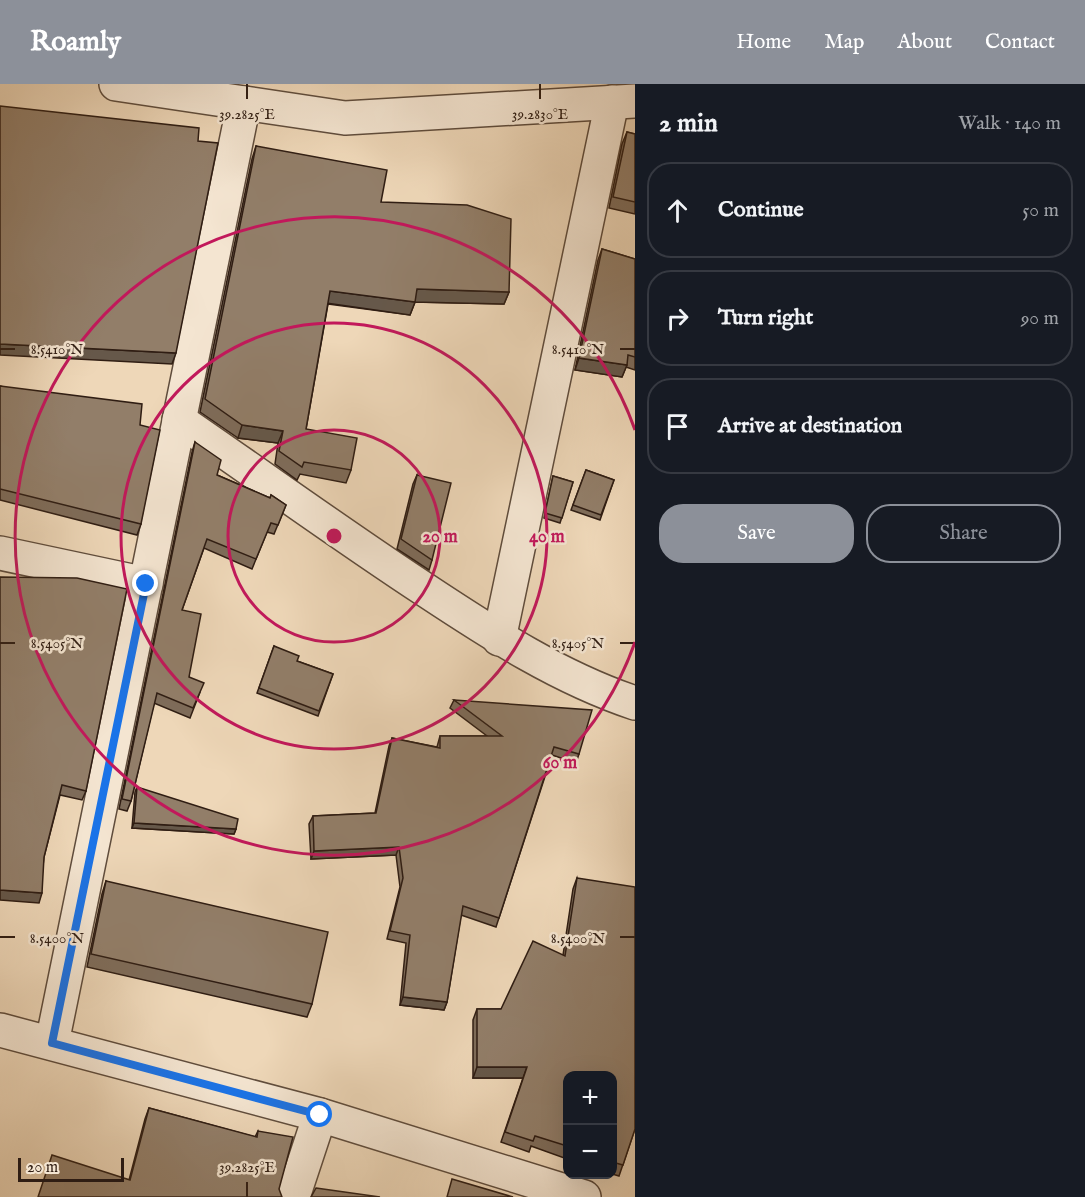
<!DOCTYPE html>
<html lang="en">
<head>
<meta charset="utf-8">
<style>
  :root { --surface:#171b24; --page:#242831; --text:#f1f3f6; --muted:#9ea1a6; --line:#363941; --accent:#8c9099 }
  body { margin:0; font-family:"IM FELL English",serif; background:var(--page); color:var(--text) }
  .controls { position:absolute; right:18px; bottom:18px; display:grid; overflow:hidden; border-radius:12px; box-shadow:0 6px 24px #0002 }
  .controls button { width:54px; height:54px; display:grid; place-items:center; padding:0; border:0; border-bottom:2px solid var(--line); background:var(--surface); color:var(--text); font:30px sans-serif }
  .scale { position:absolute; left:18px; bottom:15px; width:106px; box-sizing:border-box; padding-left:6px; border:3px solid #2f1d13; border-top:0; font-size:16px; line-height:21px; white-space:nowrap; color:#2f1d13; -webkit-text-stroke:4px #f4e5d1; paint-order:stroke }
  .stop { position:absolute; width:18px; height:18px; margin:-14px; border:4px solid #1a73e8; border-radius:50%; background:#fff }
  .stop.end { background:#1a73e8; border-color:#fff; box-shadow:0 2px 6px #0008 }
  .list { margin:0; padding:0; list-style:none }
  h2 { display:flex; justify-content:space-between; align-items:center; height:78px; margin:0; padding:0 24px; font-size:26px }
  h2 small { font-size:20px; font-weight:400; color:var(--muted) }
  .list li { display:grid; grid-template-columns:39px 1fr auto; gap:18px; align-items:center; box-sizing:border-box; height:96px; margin:0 12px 12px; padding:0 12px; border:2px solid var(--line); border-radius:24px }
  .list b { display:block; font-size:22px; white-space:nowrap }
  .list em { font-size:20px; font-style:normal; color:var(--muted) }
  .actions { display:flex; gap:12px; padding:18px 24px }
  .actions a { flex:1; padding:14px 0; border:2px solid var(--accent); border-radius:24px; text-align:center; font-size:21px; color:var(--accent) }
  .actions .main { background:var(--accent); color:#fff }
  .icon { flex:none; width:33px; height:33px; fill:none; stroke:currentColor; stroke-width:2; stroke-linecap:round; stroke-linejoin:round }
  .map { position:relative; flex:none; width:635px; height:1113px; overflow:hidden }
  header { display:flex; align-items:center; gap:36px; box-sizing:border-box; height:84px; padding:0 30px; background:var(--accent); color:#fff }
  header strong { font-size:28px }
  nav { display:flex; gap:33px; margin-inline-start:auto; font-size:21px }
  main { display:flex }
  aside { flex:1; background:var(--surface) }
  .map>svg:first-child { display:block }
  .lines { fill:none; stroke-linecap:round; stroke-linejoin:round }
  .minor-casing { stroke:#5f4c3c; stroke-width:36 }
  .minor { stroke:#f4e5d1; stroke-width:33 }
  .wall { fill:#7e6c5a; stroke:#2f1d13; stroke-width:1.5 }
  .shaded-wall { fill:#66584a; stroke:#2f1d13; stroke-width:1.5 }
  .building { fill:#927e69; stroke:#2f1d13; stroke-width:1.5 }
  .route { stroke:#1a73e8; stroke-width:8 }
  .ticks { fill:none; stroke:#2f1d13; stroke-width:2 }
  .ring { fill:none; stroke:#c2185b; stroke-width:3 }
  .ticks-label { font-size:15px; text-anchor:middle; fill:#2f1d13; stroke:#f4e5d1; stroke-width:5; stroke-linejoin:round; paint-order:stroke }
  .centre { fill:#c2185b; stroke:#f4e5d1; stroke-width:3 }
  .ring-label { font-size:18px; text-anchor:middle; font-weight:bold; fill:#c2185b; stroke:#f4e5d1; stroke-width:5; stroke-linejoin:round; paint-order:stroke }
</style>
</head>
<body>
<header>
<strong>Roamly</strong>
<nav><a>Home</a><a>Map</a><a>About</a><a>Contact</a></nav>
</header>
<main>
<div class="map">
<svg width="635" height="1113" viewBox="0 0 635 1113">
  <rect width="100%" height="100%" fill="#eed7b8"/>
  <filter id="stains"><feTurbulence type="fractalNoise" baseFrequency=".00333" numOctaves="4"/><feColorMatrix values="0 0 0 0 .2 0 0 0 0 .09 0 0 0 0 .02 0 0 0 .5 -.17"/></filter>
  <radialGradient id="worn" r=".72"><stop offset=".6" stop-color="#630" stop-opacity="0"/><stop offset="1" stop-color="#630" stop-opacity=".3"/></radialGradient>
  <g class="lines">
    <defs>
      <g id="minor">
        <polyline points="116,0 345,34 635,17"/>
        <path d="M179,336C262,393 343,452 427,507C492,550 560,594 635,619"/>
        <polyline points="0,469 146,500"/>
        <polyline points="499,555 612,18"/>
        <polyline points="0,946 320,1031 584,1113"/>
        <polyline points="52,959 244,19"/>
        <polyline points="293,1113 320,1031"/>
      </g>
    </defs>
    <use href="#minor" class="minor-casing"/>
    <use href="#minor" class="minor"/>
  </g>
  <g class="wall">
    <polygon points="627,48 635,50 635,130 609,124 622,60"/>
    <polygon points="256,62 381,118 509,208 504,220 415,218 410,231 328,220 306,345 351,386 346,399 300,390 297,396 275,380 278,359 238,354 200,328 252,75"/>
    <polygon points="602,165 635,175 635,286 626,283 622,293 575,286 598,176"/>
    <polygon points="0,302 140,341 141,440 137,451 0,416"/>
    <polygon points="195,358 217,391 270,414 271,411 286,421 274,450 267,448 252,485 204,464 182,526 189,593 200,608 190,634 154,619 131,717 127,727 119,725 192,368"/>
    <polygon points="586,386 614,396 600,436 571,426"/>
    <polygon points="417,391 432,476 429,486 397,465 413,400"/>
    <polygon points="553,392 573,398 560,439 544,434"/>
    <polygon points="0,493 86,707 82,716 60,711 44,773 39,819"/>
    <polygon points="274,562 297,577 333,590 318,632 257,609"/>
    <polygon points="454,616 579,670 576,679 552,671 496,843 461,831 447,918 444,926 400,921 406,859 387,855 400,803 396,771 311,775 309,740 313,732 375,729 389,662 392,654 437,663 440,652 487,652 450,624"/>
    <polygon points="137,703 236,745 234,750 132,744 135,708"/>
    <polygon points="577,794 635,1045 619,1092 612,1090 612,992 567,992 567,1075 531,1062 529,1068 501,1058 523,994 473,994 473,936 477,925 501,925 563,871 573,805"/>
    <polygon points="106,797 312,920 307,933 87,883 102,810"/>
    <polygon points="149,1024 255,1053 258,1047 279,1105 129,1096 145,1035"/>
  </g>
  <g class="shaded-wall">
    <polygon points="417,205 509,208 504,220 412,218"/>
    <polygon points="330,207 415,218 410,231 326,219"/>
    <polygon points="0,260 176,269 172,280 0,271"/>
    <polygon points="579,274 627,281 622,293 575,286"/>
    <polygon points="242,341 283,347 278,359 238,354"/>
    <polygon points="134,739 236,745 234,750 132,744"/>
    <polygon points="399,763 396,771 311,775 314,767"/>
    <polygon points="0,806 42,809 39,819 0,816"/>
    <polygon points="403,913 447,918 444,926 400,921"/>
    <polygon points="477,983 527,983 523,994 473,994"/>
  </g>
  <g class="building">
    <polygon points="0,22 199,44 198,57 218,59 176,269 0,260"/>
    <polygon points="627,48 635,50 635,118 613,113"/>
    <polygon points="256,62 387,86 381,118 467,121 511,135 509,208 417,205 415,218 330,207 306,345 357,354 351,386 304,378 302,383 279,367 283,347 242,341 205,315"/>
    <polygon points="602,165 635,175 635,273 628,271 627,281 579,274"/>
    <polygon points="0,302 142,320 140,341 160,346 141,440 0,405"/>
    <polygon points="195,358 221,376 217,391 270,414 271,411 286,421 278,441 271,439 256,475 207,455 182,526 201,530 189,593 204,599 193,624 157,609 131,717 122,715"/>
    <polygon points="586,386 614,396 601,431 573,421"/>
    <polygon points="417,391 451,399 432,476 401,455"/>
    <polygon points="553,392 573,398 562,434 545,429"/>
    <polygon points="0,493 77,494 127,505 86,707 62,701 44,773 42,809 0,806"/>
    <polygon points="274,562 299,572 297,577 333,590 319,627 259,604"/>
    <polygon points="454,616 592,626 579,670 554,663 499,834 463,822 447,918 403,913 410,851 390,847 403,794 399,763 314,767 313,732 376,729 392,654 440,664 440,652 502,652"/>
    <polygon points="137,703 238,735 236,745 134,739"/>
    <polygon points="577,794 635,803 635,1045 623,1081 612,1078 612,992 567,992 567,1062 535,1052 533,1057 505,1048 527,983 477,983 477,925 501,925 533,857 565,872"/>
    <polygon points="106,797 328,848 312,920 91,870"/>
    <polygon points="149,1024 257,1053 258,1047 293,1053 279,1105 282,1113 38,1113 52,1071 130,1096"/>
    <polygon points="452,1095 513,1113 447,1113"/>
    <polygon points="316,1104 380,1113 311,1113"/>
  </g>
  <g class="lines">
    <polyline class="route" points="146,500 52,959 320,1031"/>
  </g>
  <path class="ticks" d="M247,0V15M540,0V15M0,265H15M620,265H635M0,559H15M620,559H635M0,853H15M620,853H635M247,1098V1113"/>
  <g class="ring">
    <circle cx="334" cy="452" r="106"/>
    <circle cx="334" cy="452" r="213"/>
    <path d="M635 558A319 319 0 1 1 635 346"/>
  </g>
  <g class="ticks-label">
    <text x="247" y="35">39.2825°E</text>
    <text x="540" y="35">39.2830°E</text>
    <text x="57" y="270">8.5410°N</text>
    <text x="578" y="270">8.5410°N</text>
    <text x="57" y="564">8.5405°N</text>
    <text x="578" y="564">8.5405°N</text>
    <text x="57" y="859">8.5400°N</text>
    <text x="578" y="859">8.5400°N</text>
    <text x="247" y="1088">39.2825°E</text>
  </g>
  <circle cx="334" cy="452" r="9" class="centre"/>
  <g class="ring-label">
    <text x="440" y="458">20 m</text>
    <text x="547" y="458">40 m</text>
    <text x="560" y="684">60 m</text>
  </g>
  <rect width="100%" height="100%" filter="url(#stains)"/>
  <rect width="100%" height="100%" fill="url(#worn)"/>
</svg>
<div class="controls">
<button>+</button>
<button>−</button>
</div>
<div class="scale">20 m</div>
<div class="stop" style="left:320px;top:1031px"></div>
<div class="stop end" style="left:146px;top:500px"></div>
</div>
<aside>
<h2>2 min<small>Walk · 140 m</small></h2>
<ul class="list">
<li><svg class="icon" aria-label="ahead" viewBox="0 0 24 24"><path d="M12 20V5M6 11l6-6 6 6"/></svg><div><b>Continue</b></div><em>50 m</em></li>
<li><svg class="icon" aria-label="right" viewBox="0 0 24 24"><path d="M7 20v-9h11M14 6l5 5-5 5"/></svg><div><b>Turn right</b></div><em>90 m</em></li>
<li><svg class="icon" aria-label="arrive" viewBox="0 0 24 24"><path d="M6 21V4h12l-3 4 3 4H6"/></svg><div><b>Arrive at destination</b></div></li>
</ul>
<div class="actions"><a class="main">Save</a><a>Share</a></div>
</aside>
</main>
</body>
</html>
